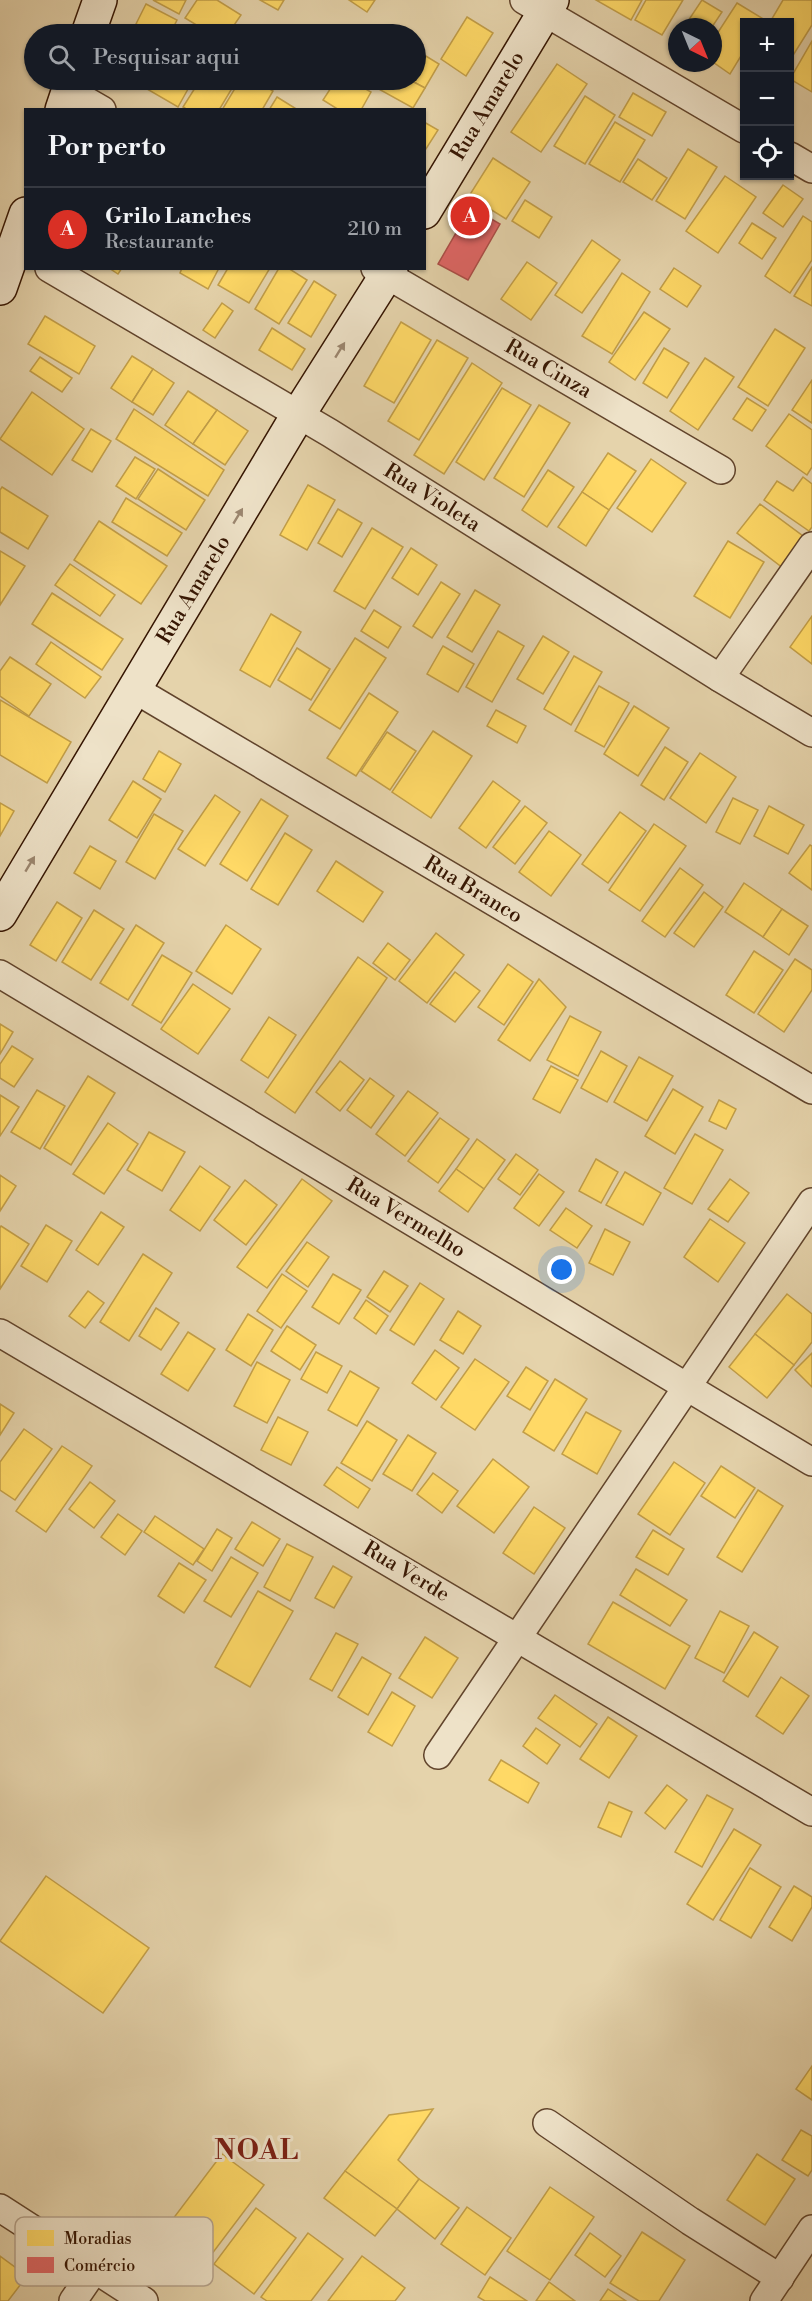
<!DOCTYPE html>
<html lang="pt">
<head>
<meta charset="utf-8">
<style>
  :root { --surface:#171b24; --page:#20242c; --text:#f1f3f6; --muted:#9ea1a6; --line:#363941; --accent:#d93025 }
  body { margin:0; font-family:"Libre Bodoni",serif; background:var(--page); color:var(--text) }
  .controls { position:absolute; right:18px; top:18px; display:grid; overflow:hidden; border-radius:0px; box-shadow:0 2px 4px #0004 }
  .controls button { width:54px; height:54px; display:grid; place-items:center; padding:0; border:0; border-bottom:2px solid var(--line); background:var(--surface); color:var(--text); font:30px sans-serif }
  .compass { position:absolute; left:668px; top:18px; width:54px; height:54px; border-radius:50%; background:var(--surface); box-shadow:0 2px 4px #0004; rotate:137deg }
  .you { position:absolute; left:562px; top:1270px; width:21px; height:21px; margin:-15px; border:4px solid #fff; border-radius:50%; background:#1a73e8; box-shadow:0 0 0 9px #1a73e833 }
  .badge { display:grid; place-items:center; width:39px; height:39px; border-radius:50%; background:var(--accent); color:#fff; font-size:20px; font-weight:700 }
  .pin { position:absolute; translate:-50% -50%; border:3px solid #fff; box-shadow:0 2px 6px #0006 }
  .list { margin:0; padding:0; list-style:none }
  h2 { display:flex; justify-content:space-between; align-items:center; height:78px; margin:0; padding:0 24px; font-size:26px }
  h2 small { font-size:20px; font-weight:400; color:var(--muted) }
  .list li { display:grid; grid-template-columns:39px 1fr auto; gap:18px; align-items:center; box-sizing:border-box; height:84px; padding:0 24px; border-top:2px solid var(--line) }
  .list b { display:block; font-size:22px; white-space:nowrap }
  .list p { margin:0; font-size:20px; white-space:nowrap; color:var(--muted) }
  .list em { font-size:20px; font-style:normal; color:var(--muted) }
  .icon { flex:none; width:33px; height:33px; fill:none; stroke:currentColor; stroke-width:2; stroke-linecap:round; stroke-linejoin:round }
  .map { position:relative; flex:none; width:812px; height:2301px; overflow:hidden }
  .search { position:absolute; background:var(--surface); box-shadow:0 2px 4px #0004; left:24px; top:24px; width:402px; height:66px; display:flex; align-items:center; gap:15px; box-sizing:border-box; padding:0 21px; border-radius:33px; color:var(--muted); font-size:22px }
  .panel { position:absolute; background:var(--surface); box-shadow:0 2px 4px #0004; left:24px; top:108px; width:402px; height:162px; border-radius:0px }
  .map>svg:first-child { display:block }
  .homes { fill:#ffd966; stroke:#c29e48; stroke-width:1.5 }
  .shops { fill:#e06666; stroke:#ad4e48; stroke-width:1.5 }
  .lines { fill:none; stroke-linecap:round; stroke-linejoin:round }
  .street-casing { stroke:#61442c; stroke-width:30 }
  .secondary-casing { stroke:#351502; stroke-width:36 }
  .street { stroke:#eee2c8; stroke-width:27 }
  .secondary { stroke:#eee2c8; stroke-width:33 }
  .oneway { fill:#9b866f }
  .labels { text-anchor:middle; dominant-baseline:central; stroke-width:6; stroke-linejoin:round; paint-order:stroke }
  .street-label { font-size:21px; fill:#351502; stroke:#eee2c8 }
  .district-label { font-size:27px; font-weight:bold; letter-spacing:1.5px; fill:#7a1f14; stroke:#eee2c8 }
  .key { fill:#eee2c8; stroke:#b6a48d; stroke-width:1.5 }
  .key-label { font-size:16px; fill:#351502 }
</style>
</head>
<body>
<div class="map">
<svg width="812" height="2301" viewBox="0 0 812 2301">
  <rect width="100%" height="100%" fill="#e5d3ab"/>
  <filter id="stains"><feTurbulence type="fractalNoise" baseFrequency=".00333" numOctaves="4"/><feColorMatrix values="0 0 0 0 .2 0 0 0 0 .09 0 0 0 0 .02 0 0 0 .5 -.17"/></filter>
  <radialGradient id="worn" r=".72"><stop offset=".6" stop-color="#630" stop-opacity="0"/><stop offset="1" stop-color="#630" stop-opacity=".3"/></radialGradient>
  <g class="homes">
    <polygon points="153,0 186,0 179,14"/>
    <polygon points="197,0 217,0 241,15 228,34 211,34 185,18"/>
    <polygon points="260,0 284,0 278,10"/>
    <polygon points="349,0 375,0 367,12"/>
    <polygon points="596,0 642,0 631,20"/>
    <polygon points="646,0 683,0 662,35 635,20"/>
    <polygon points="702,0 722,12 712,27 684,27"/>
    <polygon points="783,0 812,0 812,25 792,57 790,56 790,22 770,22"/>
    <polygon points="737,3 765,20 763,22 744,22 744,51 730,74 713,62 713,40"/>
    <polygon points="146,4 177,20 170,34 155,34 136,24"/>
    <polygon points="467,17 493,33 466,76 441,59"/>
    <polygon points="182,26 198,34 177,34"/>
    <polygon points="812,41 812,92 790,79"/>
    <polygon points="416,50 439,64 425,88 410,80 416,80"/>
    <polygon points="557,64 587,84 541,152 511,132"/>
    <polygon points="152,80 193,80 178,107 147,89"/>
    <polygon points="200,80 237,80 219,110 188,110 183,107"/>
    <polygon points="240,80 254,80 273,91 262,110 222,110"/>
    <polygon points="264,80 281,80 277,87"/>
    <polygon points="336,80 350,80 371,92 361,110 339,110 323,100"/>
    <polygon points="363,80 379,80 375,87"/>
    <polygon points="379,80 410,80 425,88 413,108 375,87"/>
    <polygon points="633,93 666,112 652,136 619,117"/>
    <polygon points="585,96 615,115 585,164 554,146"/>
    <polygon points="277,97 298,110 269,110"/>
    <polygon points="424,122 438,130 424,152"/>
    <polygon points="615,122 645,140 620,182 589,164"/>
    <polygon points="688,149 717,167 685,219 656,201"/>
    <polygon points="493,158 530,182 506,219 469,196"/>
    <polygon points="638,159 667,178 652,200 623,182"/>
    <polygon points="725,176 756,197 718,253 686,231"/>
    <polygon points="783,185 803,199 783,227 763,213"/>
    <polygon points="525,200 552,217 539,238 512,221"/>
    <polygon points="803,216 812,222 812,260 790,293 765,276"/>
    <polygon points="752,223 776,238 762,259 739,243"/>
    <polygon points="592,240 620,260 582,313 555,295"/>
    <polygon points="527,262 557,283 531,320 501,299"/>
    <polygon points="812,267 812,306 794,296"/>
    <polygon points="109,268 122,268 118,274"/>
    <polygon points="182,268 219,268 208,289 180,273"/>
    <polygon points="228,268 270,268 249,303 218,285"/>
    <polygon points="279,268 288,268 307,280 279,324 255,309"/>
    <polygon points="674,268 701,286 687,307 660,289"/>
    <polygon points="622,273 650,292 612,354 582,336"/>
    <polygon points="314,281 336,295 311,337 288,323"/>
    <polygon points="222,303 233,311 215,338 203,330"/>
    <polygon points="644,312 670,329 635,380 609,362"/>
    <polygon points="45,316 95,346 79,374 28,344"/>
    <polygon points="401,322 431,340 394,403 364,386"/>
    <polygon points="272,328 305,349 292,370 259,350"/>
    <polygon points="775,329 805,348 768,406 738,387"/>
    <polygon points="437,340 468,358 419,440 388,421"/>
    <polygon points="664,348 689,363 667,398 643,383"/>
    <polygon points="132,356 153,369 132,402 111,388"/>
    <polygon points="40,357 72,378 62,392 30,371"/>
    <polygon points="705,358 734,377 698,430 670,411"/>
    <polygon points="472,363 502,383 444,474 414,455"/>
    <polygon points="153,369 174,383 153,415 132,402"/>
    <polygon points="812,380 812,423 792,410"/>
    <polygon points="502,388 531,405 484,480 456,462"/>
    <polygon points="188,391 217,410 193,444 165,425"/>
    <polygon points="32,392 84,429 52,475 0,439"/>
    <polygon points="747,398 766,410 752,431 733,419"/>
    <polygon points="539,405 570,423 524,497 494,478"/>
    <polygon points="134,409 224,470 208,496 116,439"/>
    <polygon points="217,410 248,431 225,465 193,444"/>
    <polygon points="789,414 812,430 812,467 807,475 766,446"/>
    <polygon points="91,429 111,441 92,472 72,460"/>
    <polygon points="608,453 636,471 609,510 582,492"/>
    <polygon points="135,457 155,469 136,499 116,486"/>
    <polygon points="651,459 686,483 652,532 617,508"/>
    <polygon points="158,469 205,500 186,530 138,499"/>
    <polygon points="548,470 574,487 547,527 522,510"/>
    <polygon points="803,477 812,484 812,527 809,531 764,500 777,481 793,491"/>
    <polygon points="308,485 335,500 307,550 280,535"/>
    <polygon points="2,487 48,516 28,549 0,532 0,490"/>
    <polygon points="582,492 609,510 586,546 558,527"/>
    <polygon points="126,498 182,533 167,556 112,522"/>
    <polygon points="760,504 807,539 783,568 737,533"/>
    <polygon points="338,509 362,523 342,557 318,543"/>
    <polygon points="99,521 167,566 141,604 74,560"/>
    <polygon points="372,528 403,547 365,609 334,591"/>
    <polygon points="728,541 764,562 730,618 694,596"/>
    <polygon points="411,548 437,565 418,595 392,578"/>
    <polygon points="0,551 25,566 0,605"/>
    <polygon points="70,564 115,595 100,616 55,585"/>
    <polygon points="441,582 460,594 432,638 413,626"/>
    <polygon points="475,590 500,605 472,652 447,637"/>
    <polygon points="52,593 123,639 102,670 32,624"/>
    <polygon points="374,610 401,627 388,648 361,631"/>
    <polygon points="271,614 301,632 270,687 240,670"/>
    <polygon points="812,616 812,664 790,647"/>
    <polygon points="498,631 524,646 492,702 466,687"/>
    <polygon points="543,636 569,652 543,694 517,679"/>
    <polygon points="355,638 386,658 340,729 309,710"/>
    <polygon points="51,642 101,677 85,698 36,664"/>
    <polygon points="443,646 474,664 458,692 427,674"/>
    <polygon points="297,648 330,669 311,700 278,680"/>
    <polygon points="574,656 602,672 571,725 544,709"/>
    <polygon points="10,657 51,684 29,716 0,696 0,671"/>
    <polygon points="599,686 629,703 604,747 575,731"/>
    <polygon points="369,693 398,712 356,776 327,758"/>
    <polygon points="0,700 71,742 47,783 0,755"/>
    <polygon points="634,706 669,728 638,776 604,754"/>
    <polygon points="496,710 526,726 517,743 487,726"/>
    <polygon points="433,731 472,756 431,818 392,792"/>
    <polygon points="387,732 416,751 390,790 361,771"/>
    <polygon points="665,747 688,762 664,800 641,785"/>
    <polygon points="159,751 181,764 165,792 143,779"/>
    <polygon points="700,753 736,777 706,823 670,798"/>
    <polygon points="133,781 161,799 137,838 109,820"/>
    <polygon points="493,781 520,801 486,848 459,828"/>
    <polygon points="215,795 240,812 205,866 178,849"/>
    <polygon points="733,798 758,810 740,844 716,832"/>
    <polygon points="261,799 288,816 247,881 220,864"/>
    <polygon points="0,803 14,811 0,836"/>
    <polygon points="525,806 547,823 515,864 493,847"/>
    <polygon points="769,806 804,825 788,854 754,836"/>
    <polygon points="620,812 646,831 608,883 582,864"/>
    <polygon points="154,814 183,831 155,879 126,862"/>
    <polygon points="654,824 686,846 640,911 609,890"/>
    <polygon points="549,831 581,855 551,896 519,872"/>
    <polygon points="285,833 312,850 278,905 251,889"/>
    <polygon points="810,845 812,846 812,890 789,873"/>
    <polygon points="90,846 116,861 100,889 74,873"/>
    <polygon points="336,861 383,892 363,922 317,891"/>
    <polygon points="680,868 703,885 665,937 642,921"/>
    <polygon points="744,883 782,909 763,937 725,912"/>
    <polygon points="704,892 723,907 694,947 674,933"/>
    <polygon points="57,902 82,918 56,961 30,945"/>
    <polygon points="782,909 808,926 789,955 763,937"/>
    <polygon points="94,910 124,929 91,980 62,962"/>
    <polygon points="136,925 164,943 128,1000 100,983"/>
    <polygon points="226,925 261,949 232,994 196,971"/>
    <polygon points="436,933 464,955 427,1003 399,981"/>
    <polygon points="388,943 410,960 395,980 373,963"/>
    <polygon points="754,951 783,970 754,1013 726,995"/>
    <polygon points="162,955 192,973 161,1023 132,1005"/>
    <polygon points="358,957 387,978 295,1113 265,1092"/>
    <polygon points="795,959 812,970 812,990 784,1032 758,1014"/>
    <polygon points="508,964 533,982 504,1025 478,1007"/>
    <polygon points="455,972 480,991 455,1022 430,1004"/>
    <polygon points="539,979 566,1007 530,1061 498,1040"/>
    <polygon points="193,984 230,1009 198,1054 161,1029"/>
    <polygon points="570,1016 601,1032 578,1076 547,1060"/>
    <polygon points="269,1017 296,1035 268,1078 241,1060"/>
    <polygon points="0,1024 13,1032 0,1054"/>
    <polygon points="12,1046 33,1059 14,1087 0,1078 0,1064"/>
    <polygon points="601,1051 627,1066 607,1102 581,1088"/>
    <polygon points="639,1057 673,1076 647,1121 614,1102"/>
    <polygon points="340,1061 364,1080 340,1111 316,1092"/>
    <polygon points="551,1066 578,1080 560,1113 533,1099"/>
    <polygon points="88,1076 115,1093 71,1165 44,1148"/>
    <polygon points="370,1078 394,1096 371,1128 347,1110"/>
    <polygon points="673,1089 703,1107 675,1154 645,1136"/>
    <polygon points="37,1090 65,1106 40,1149 11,1132"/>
    <polygon points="408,1091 438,1113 405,1156 376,1134"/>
    <polygon points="0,1095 19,1107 0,1136"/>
    <polygon points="719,1100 736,1109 726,1129 709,1121"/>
    <polygon points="440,1118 469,1139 438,1183 408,1161"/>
    <polygon points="108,1123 138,1144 104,1194 73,1174"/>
    <polygon points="149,1132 185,1152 162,1191 127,1170"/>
    <polygon points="695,1134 723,1150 692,1204 664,1188"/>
    <polygon points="477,1139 505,1160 484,1189 456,1169"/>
    <polygon points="516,1154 538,1170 520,1195 498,1179"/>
    <polygon points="596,1159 618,1172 601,1203 579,1191"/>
    <polygon points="200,1166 230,1187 200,1231 170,1210"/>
    <polygon points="456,1169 484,1189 468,1212 439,1191"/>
    <polygon points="625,1172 661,1193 643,1225 606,1205"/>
    <polygon points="539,1174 564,1192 539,1226 514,1208"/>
    <polygon points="0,1175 16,1186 0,1211"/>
    <polygon points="302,1179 332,1201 267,1288 237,1267"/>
    <polygon points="730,1179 749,1193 728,1222 708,1209"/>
    <polygon points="245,1180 277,1205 246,1245 214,1220"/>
    <polygon points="566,1208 592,1226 577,1248 550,1230"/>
    <polygon points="101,1212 124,1227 98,1265 76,1250"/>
    <polygon points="710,1219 745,1243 718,1282 684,1257"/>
    <polygon points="46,1225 72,1241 47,1282 21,1266"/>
    <polygon points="1,1226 29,1244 0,1289 0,1228"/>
    <polygon points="605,1229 630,1242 613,1275 589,1263"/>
    <polygon points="307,1242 329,1257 308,1287 286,1271"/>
    <polygon points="143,1254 172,1273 129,1341 100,1322"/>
    <polygon points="384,1271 408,1286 390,1312 367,1297"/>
    <polygon points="282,1274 307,1291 281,1328 257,1311"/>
    <polygon points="333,1274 361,1290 339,1324 312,1307"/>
    <polygon points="420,1283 444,1299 414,1345 390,1330"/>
    <polygon points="88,1291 104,1303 85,1328 69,1316"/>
    <polygon points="787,1294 812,1314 812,1342 794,1365 755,1334"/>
    <polygon points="366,1300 388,1316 376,1334 354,1318"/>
    <polygon points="156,1308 179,1323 161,1350 139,1336"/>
    <polygon points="458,1311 481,1326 463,1354 440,1340"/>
    <polygon points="248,1314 273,1330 251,1366 226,1350"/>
    <polygon points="287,1326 316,1345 300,1370 271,1351"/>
    <polygon points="188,1332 215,1349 188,1391 161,1374"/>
    <polygon points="755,1334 794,1365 767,1398 729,1367"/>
    <polygon points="435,1350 459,1368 436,1400 412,1383"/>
    <polygon points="316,1352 342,1366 327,1393 301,1379"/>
    <polygon points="812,1353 812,1387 795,1370"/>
    <polygon points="475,1359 509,1382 475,1430 441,1407"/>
    <polygon points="257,1362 290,1380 267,1423 234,1406"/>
    <polygon points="526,1367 548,1381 530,1410 507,1396"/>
    <polygon points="350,1371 379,1388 357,1426 328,1410"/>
    <polygon points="555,1379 587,1399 554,1451 523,1432"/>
    <polygon points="0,1404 14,1413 0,1435"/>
    <polygon points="586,1412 621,1431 597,1474 562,1454"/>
    <polygon points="278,1417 308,1432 291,1465 261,1450"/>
    <polygon points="367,1421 397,1440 372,1481 341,1463"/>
    <polygon points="24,1429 52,1449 15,1500 0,1490 0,1462"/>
    <polygon points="408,1435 436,1453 412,1491 383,1474"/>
    <polygon points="62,1446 92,1466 46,1532 16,1511"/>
    <polygon points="493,1459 529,1487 494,1533 457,1506"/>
    <polygon points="674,1462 705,1483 670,1535 638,1514"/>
    <polygon points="721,1466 755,1488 735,1518 701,1496"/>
    <polygon points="337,1467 370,1489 358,1508 324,1485"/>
    <polygon points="433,1473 458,1491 442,1513 417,1494"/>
    <polygon points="90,1482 115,1501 94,1528 69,1509"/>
    <polygon points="758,1490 783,1506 742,1572 717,1557"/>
    <polygon points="534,1507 565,1528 534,1574 503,1553"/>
    <polygon points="118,1514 142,1531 125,1555 101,1537"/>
    <polygon points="155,1516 204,1549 193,1565 144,1532"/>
    <polygon points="252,1522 280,1539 263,1566 235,1549"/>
    <polygon points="217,1529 232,1538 212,1571 197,1561"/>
    <polygon points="653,1530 684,1549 668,1575 636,1557"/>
    <polygon points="287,1544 313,1557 290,1601 264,1587"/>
    <polygon points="231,1557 258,1573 231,1617 204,1601"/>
    <polygon points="179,1563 206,1580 184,1613 158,1596"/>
    <polygon points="333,1566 352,1577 334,1608 315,1598"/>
    <polygon points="636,1569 687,1600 670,1626 620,1595"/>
    <polygon points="258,1591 293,1611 250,1687 215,1667"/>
    <polygon points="613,1602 690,1646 665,1689 588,1644"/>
    <polygon points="720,1611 749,1626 724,1673 695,1658"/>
    <polygon points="754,1632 778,1647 748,1697 723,1681"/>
    <polygon points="336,1633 358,1644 332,1691 310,1679"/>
    <polygon points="425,1637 458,1658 432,1698 399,1678"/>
    <polygon points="362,1657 391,1674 368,1715 338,1697"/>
    <polygon points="781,1677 809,1696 783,1734 756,1716"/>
    <polygon points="392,1692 415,1706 392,1746 368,1732"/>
    <polygon points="555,1695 597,1724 580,1747 538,1718"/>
    <polygon points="608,1717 637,1736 609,1778 580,1759"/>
    <polygon points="536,1728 560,1745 547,1764 523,1746"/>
    <polygon points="501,1760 539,1783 528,1803 489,1780"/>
    <polygon points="667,1785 687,1800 665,1829 645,1813"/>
    <polygon points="707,1795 733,1809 702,1867 675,1852"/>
    <polygon points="609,1802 632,1812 621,1837 598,1827"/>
    <polygon points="734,1829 761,1845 713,1920 687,1904"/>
    <polygon points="750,1868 781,1887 751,1938 720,1920"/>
    <polygon points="46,1876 149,1948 103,2013 0,1941"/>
    <polygon points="794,1886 812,1897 812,1907 792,1941 769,1927"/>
    <polygon points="812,2066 812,2100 796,2089"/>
    <polygon points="433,2109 398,2160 419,2179 397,2209 345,2171 389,2115"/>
    <polygon points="801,2130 812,2136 812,2170 808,2176 782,2160"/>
    <polygon points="222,2154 264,2185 202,2267 160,2236"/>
    <polygon points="757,2154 795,2179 765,2225 727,2200"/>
    <polygon points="345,2171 397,2209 375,2236 324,2198"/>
    <polygon points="419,2179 459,2208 435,2239 397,2209"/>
    <polygon points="550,2187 594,2217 550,2280 507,2251"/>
    <polygon points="467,2207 511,2238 485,2275 441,2244"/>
    <polygon points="256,2208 296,2238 254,2294 214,2264"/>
    <polygon points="642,2232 685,2260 659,2301 639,2301 610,2283"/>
    <polygon points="308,2233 343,2259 311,2301 267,2301 261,2297"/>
    <polygon points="590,2233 621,2256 605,2277 575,2255"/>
    <polygon points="0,2256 27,2276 8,2301 0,2301"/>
    <polygon points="362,2256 405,2288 395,2301 328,2301"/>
    <polygon points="490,2277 527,2301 485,2301 478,2297"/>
    <polygon points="549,2282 575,2301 536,2301"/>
    <polygon points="608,2289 626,2301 600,2301"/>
  </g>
  <polygon class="shops" points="471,207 500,224 468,280 438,264"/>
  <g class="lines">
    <defs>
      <g id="street">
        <polyline points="524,0 744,129"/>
        <polyline points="69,91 102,110"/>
        <polyline points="790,156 812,169"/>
        <polyline points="49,268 330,433 720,678 812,733"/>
        <polyline points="375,268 721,470"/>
        <polyline points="720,678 812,546"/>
        <polyline points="134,689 812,1090"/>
        <polyline points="0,974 812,1462"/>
        <polyline points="0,1333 812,1812"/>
        <polyline points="438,1755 812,1202"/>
        <polyline points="547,2123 690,2221 780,2278"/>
        <polyline points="0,2208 144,2301"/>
        <polyline points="73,2301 95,2269"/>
        <polyline points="764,2301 812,2229"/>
      </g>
      <g id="secondary">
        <polyline points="88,34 100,0"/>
        <polyline points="62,110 72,80"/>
        <polyline points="424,212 552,0"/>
        <polyline points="0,288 26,214"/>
        <polyline points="0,914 298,415 391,268"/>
      </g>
    </defs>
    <use href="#street" class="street-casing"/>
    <use href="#secondary" class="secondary-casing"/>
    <use href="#street" class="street"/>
    <use href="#secondary" class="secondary"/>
  </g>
  <defs><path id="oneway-solid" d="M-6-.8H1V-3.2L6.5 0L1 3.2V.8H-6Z" transform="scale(1.5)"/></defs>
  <g class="oneway">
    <use href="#oneway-solid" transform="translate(340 350) rotate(-58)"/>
    <use href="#oneway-solid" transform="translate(238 516) rotate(-59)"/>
    <use href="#oneway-solid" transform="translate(30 864) rotate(-59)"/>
  </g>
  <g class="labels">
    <g class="street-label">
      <text transform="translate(488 106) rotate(-59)">Rua Amarelo</text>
      <text transform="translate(548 369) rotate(30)">Rua Cinza</text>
      <text transform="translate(432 498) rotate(32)">Rua Violeta</text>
      <text transform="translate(194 590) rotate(-59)">Rua Amarelo</text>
      <text transform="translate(473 890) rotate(31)">Rua Branco</text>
      <text transform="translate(406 1218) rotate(31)">Rua Vermelho</text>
      <text transform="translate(406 1572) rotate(31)">Rua Verde</text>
    </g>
    <g class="district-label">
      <text x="257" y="2151">NOAL</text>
    </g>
  </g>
  <rect x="15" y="2217" width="198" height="69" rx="9" class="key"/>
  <rect x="27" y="2230" width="27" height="16" fill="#ffd966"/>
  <rect x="27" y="2257" width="27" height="16" fill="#e06666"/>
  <g class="key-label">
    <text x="64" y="2244">Moradias</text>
    <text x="64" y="2271">Comércio</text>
  </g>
  <rect width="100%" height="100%" filter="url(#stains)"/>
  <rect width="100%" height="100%" fill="url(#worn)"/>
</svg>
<div class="controls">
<button>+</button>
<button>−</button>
<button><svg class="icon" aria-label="locate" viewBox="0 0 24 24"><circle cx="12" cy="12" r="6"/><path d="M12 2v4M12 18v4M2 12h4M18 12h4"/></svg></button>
</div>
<svg class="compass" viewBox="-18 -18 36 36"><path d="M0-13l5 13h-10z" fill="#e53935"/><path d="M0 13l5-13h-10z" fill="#9ea1a6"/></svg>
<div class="you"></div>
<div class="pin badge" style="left:470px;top:216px">A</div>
<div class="search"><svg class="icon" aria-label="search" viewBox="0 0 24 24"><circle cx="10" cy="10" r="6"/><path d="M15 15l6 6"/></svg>Pesquisar aqui</div>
<section class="panel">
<h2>Por perto<small></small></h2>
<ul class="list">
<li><span class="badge">A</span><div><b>Grilo Lanches</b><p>Restaurante</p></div><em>210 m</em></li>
</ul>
</section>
</div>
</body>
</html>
